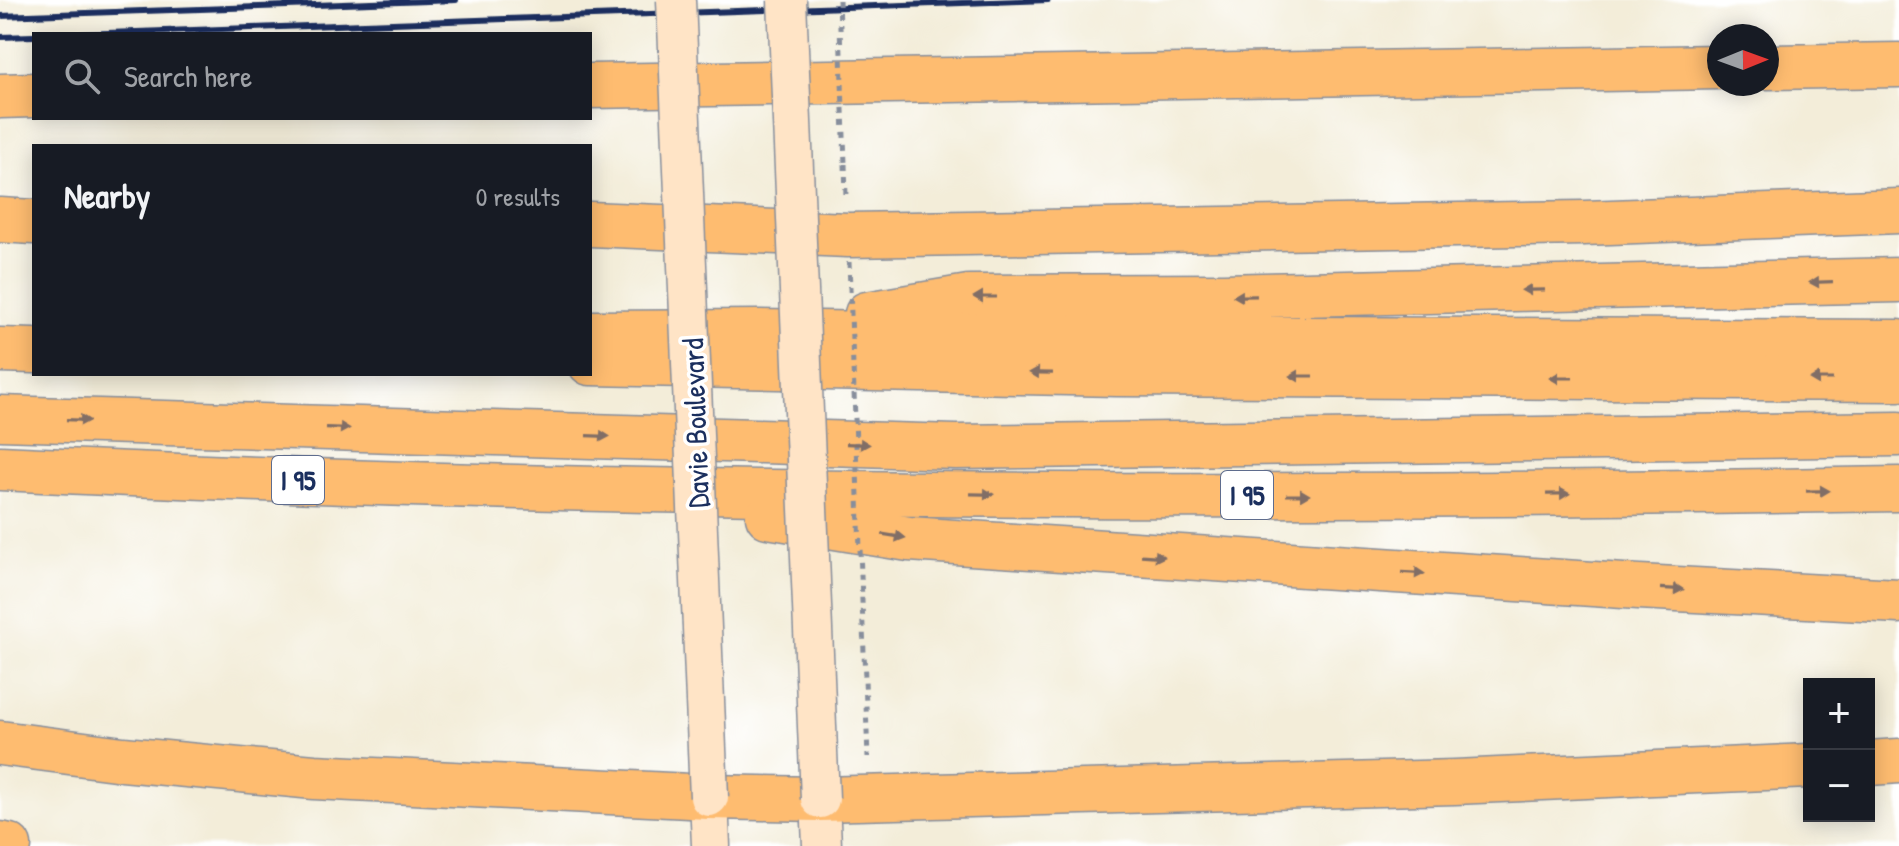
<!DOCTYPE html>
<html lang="en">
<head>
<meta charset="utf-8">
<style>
  :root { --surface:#171b24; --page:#242831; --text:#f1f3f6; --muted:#9ea1a6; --line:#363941 }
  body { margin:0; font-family:"Patrick Hand",sans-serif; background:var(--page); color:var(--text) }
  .controls { position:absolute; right:24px; bottom:24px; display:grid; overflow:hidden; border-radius:0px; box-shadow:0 4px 20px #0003 }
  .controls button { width:72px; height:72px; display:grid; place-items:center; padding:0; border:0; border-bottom:2px solid var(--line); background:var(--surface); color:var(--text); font:40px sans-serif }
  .compass { position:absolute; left:1707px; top:24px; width:72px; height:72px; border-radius:50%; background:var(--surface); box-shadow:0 4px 20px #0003; rotate:89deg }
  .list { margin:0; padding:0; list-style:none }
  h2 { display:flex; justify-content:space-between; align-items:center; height:104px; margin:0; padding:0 32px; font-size:34px }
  h2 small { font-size:26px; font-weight:400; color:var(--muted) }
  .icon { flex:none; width:44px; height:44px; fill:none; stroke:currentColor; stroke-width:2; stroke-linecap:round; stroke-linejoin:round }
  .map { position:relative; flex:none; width:1899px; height:846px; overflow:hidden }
  .search { position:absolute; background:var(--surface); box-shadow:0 4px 20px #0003; left:32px; top:32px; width:560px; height:88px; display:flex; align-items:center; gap:20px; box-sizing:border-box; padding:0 28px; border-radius:0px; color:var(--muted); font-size:30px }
  .panel { position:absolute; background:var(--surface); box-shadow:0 4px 20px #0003; left:32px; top:144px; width:560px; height:232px; border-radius:0px }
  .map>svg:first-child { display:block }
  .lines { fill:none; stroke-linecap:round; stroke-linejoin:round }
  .secondary-casing { stroke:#878e9c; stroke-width:41 }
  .motorway-casing { stroke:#878e9c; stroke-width:47 }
  .path { stroke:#878e9c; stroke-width:5; stroke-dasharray:6 6; stroke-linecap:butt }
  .secondary { stroke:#ffe4c6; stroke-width:38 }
  .motorway { stroke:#febc70; stroke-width:44 }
  .rail { stroke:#1b2f5e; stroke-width:6 }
  .secondary-bridge-casing { stroke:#878e9c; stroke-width:41; stroke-linecap:butt }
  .path-bridge { stroke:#878e9c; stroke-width:5; stroke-dasharray:6 6; stroke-linecap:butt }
  .secondary-bridge { stroke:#ffe4c6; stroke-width:38 }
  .oneway { fill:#816e66 }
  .labels { text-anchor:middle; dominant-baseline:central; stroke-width:7; stroke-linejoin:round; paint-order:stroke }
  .shield { fill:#fff; stroke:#5f6d8e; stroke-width:2 }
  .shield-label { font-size:28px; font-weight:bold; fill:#1b2f5e }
  .street-label { font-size:30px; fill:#1b2f5e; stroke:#fff }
</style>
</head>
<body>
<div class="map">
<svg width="1899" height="846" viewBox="0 0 1899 846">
  <rect width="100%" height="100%" fill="#fff"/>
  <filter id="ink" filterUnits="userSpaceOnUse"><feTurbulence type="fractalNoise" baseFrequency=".0125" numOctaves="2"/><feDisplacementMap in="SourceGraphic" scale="16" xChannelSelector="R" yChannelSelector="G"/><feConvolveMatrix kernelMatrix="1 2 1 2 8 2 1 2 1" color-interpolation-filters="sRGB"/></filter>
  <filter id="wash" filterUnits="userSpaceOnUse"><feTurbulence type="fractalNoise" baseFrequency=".006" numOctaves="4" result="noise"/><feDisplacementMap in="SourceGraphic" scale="32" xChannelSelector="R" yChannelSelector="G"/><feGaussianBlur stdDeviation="1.8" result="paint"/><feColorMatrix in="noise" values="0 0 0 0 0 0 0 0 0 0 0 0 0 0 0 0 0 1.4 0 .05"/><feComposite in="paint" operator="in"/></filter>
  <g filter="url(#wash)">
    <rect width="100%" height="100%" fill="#f3edd9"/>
  </g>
  <g filter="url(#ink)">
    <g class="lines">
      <defs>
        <g id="secondary">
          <polyline points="709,797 711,846"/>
          <polyline points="820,799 822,846"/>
        </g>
        <g id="motorway">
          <polyline points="1767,67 1899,65"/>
          <polyline points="590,86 1719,67"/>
          <polyline points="0,96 34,95"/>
          <polyline points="0,220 34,222"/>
          <polyline points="590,224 848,235 1584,223 1899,211"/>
          <polyline points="867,314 969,297 1223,296 1899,280"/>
          <polyline points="590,333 760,332 1120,338 1899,342"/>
          <polyline points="0,350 34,351"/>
          <polyline points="590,363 1117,374 1899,379"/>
          <polyline points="0,418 956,447 1899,434"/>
          <path d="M0,468C632,499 1266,500 1899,489"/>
          <polyline points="768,516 909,539 1639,587 1899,601"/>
          <polyline points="0,743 123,759 314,777 709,797 820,799 1455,782 1809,766"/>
          <polyline points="1869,763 1899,761"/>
          <polyline points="0,844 9,846"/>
        </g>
      </defs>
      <use href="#secondary" class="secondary-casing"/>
      <use href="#motorway" class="motorway-casing"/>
      <polyline class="path" points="845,164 846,197"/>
      <use href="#secondary" class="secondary"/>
      <use href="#motorway" class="motorway"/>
      <g class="rail">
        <polyline points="0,16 456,0"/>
        <polyline points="79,34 1048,0"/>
        <polyline points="0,37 34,36"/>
      </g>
      <defs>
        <g id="secondary-bridge">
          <polyline points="676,0 709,797"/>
          <polyline points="787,0 820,799"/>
        </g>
      </defs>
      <use href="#secondary-bridge" class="secondary-bridge-casing"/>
      <g class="path-bridge">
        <polyline points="839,0 845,164"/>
        <polyline points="849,262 868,757"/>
      </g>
      <use href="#secondary-bridge" class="secondary-bridge"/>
    </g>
    <defs><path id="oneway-solid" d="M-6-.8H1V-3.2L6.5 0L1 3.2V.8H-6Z" transform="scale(2)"/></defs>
    <g class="oneway">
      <use href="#oneway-solid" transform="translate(1821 282) rotate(178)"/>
      <use href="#oneway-solid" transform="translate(1533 290) rotate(179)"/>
      <use href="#oneway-solid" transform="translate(1245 296) rotate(179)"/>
      <use href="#oneway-solid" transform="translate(985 297) rotate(180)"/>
      <use href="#oneway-solid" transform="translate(1041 373) rotate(-179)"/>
      <use href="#oneway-solid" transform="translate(1301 376) rotate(-180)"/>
      <use href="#oneway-solid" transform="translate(1561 378) rotate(-180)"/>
      <use href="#oneway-solid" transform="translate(1821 379) rotate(-180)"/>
      <use href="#oneway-solid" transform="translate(78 420) rotate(2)"/>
      <use href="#oneway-solid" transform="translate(338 428) rotate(2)"/>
      <use href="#oneway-solid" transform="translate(598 436) rotate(2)"/>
      <use href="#oneway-solid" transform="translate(858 444) rotate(2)"/>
      <use href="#oneway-solid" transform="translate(1818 491) rotate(-1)"/>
      <use href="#oneway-solid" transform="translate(982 494) rotate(1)"/>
      <use href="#oneway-solid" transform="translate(1558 494) rotate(-1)"/>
      <use href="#oneway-solid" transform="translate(1298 495)"/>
      <use href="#oneway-solid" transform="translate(894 536) rotate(9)"/>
      <use href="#oneway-solid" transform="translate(1153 556) rotate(4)"/>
      <use href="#oneway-solid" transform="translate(1413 573) rotate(3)"/>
      <use href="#oneway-solid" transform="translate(1672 589) rotate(3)"/>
    </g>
  </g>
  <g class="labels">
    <g class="shield">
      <rect x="272" y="456" width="52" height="48" rx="6"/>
      <rect x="1221" y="471" width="52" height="48" rx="6"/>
    </g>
    <g class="shield-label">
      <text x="298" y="480">I 95</text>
      <text x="1247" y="495">I 95</text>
    </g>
    <g class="street-label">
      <text transform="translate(695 423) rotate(-92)">Davie Boulevard</text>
    </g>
  </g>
</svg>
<div class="controls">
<button>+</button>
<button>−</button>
</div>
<svg class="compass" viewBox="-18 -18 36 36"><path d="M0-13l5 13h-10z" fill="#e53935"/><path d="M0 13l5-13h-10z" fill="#9ea1a6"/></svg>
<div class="search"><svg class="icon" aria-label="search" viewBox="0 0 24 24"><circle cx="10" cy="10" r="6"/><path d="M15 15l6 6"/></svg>Search here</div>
<section class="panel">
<h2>Nearby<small>0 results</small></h2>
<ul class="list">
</ul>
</section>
</div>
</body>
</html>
